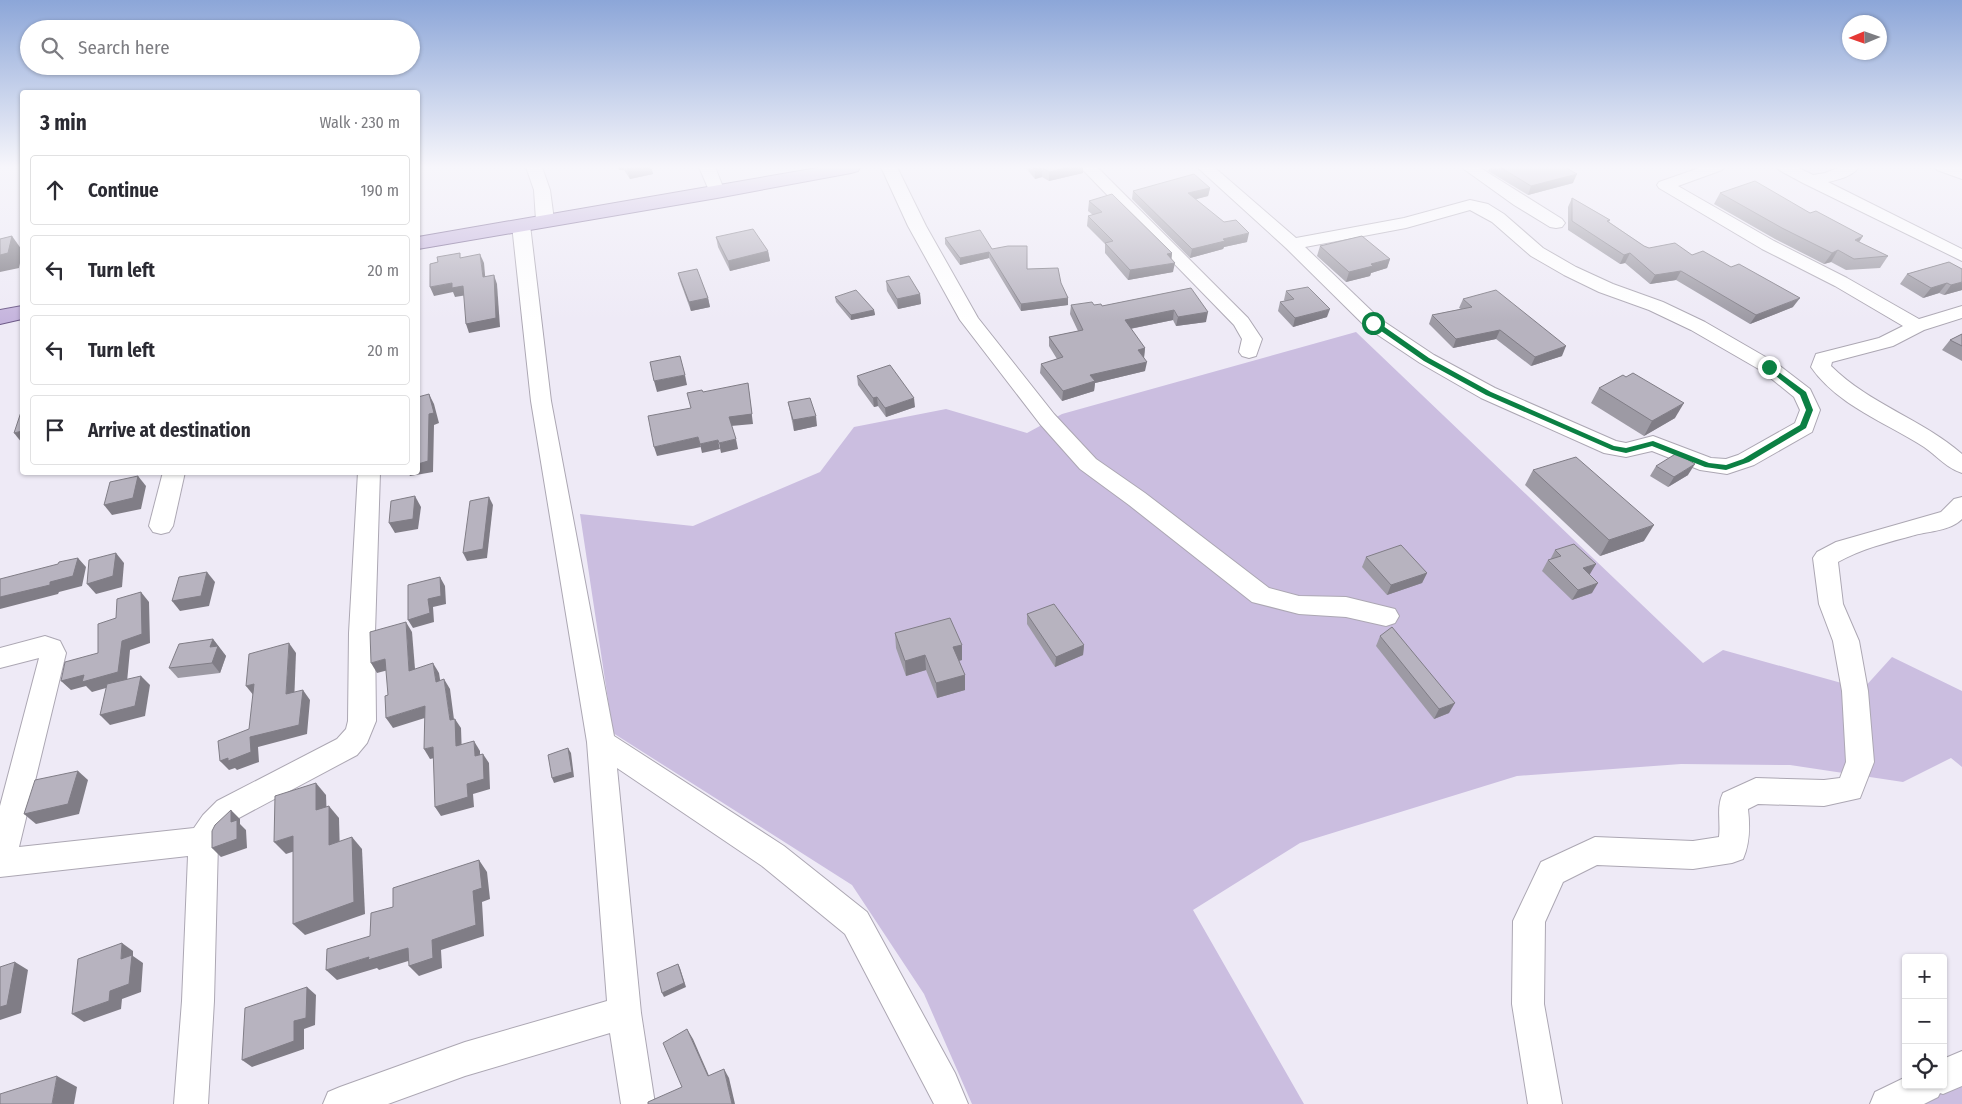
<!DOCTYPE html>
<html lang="en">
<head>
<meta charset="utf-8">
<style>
  :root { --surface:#fff; --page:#f7f7f7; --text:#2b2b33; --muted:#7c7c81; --line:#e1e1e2 }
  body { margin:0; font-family:"Fira Sans Condensed",sans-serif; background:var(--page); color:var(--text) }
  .controls { position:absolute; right:15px; bottom:15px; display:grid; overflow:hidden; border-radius:5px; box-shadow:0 1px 4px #0004 }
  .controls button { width:45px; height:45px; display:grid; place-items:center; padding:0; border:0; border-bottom:1px solid var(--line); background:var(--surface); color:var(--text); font:25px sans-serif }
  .compass { position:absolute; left:1842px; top:15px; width:45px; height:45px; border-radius:50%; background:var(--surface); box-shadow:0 1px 4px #0004; rotate:268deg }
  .stop { position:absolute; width:15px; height:15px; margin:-11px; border:4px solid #0b8043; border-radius:50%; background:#fff }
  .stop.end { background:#0b8043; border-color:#fff; box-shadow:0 1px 5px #0008 }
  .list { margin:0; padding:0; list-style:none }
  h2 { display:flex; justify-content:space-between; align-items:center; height:65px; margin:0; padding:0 20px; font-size:21px }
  h2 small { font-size:16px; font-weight:400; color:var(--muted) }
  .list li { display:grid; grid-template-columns:32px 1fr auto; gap:15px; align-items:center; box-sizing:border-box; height:70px; margin:0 10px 10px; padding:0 10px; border:1px solid var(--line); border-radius:5px }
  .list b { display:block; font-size:19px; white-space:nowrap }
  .list em { font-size:16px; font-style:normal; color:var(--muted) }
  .icon { flex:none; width:28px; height:28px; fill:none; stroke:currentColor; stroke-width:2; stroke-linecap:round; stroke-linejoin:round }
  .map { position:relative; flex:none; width:1962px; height:1104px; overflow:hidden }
  .search { position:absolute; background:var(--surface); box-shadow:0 1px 4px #0004; left:20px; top:20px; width:400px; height:55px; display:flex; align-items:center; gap:12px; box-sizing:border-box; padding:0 18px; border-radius:28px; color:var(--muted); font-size:19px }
  .panel { position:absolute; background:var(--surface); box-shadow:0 1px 4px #0004; left:20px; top:90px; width:400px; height:385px; border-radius:5px }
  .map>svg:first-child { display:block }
  .green { fill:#cbbee0 }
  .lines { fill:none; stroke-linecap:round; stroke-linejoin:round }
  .minor-casing { stroke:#aca7b3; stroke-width:2 }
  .major-casing { stroke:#6d5a88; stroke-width:2 }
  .minor { fill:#fff; fill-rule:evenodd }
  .major { fill:#c5b4dd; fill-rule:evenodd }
  .wall { fill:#9d9aa4 }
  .shaded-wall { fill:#807d86 }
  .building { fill:#b7b3bf; stroke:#807d86 }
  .route { fill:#0b8043 }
</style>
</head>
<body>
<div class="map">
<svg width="1962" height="1104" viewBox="0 0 1962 1104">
  <rect width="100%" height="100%" fill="#eeeaf6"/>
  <g class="green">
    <polygon points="1356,332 1703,663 1723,650 1863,689 1892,657 1962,691 1962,767 1951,758 1903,782 1790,765 1681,764 1517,776 1300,843 1193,910 1304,1104 972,1104 924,994 852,885 613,733 580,514 693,526 820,472 854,427 946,409 1027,433 1062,414"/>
    <polygon points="1962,1081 1962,1104 1916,1104"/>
  </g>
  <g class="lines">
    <defs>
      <g id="minor">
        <polygon points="526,167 542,167 550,190 554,220 551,224 539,224 536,220 534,190"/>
        <polygon points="699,167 715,167 725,192 723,195 711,195"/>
        <polygon points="881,167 897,167 926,226 978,318 1054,414 1096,459 1145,493 1269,588 1299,596 1346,597 1395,609 1399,616 1395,623 1386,626 1346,617 1299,614 1252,602 1129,505 1080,469 1040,424 960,320 908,226"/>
        <polygon points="1080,167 1097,167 1248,318 1262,339 1256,356 1249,358 1242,356 1239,352 1242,339 1234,325"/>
        <path d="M1197,167H1214L1296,238L1404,218L1470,200L1488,204L1504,214L1543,248L1576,267L1613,284L1663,302L1705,322L1776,363L1810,389L1820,410L1812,432L1754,465L1727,474L1700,470L1652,451L1626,457L1604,453L1481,398L1420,363L1366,327L1286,248ZM1470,210L1492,222L1531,256L1564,275L1599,292L1649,310L1691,330L1762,371L1794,397L1800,410L1795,423L1738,455L1726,459L1711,458L1653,436L1626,443L1616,441L1495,388L1434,355L1380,319L1305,247L1406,228Z"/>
        <polygon points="1461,167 1479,167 1562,219 1565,223 1562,227 1556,228 1550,227 1514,205"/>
        <path d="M1702,167H1724L1722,170L1678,186L1774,241L1847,278L1919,319L1962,306V318L1924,330L1893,346L1832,362L1831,366C1869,404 1922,419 1962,454V473C1948,469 1937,456 1924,447C1887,423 1837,405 1811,367L1816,354L1879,338L1903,326L1835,286L1762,249L1659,188L1657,185L1659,182Z"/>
        <path d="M1777,167H1797L1813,175L1825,173L1840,167H1859C1853,176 1838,180 1828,182L1962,249V261L1803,183L1779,170Z"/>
        <polygon points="1935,167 1957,167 1962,168 1962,179 1937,170"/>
        <polygon points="521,220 527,221 530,225 551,401 614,736 784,846 867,912 955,1073 968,1104 934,1104 845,934 762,866 617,768 641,1013 655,1104 621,1104 610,1033 465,1076 388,1104 323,1104 328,1092 340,1087 465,1042 607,1001 587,742 531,401 512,225 515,221"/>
        <polygon points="163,472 185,472 173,526 169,532 161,534 153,532 149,526"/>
        <polygon points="358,472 380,472 375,633 376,721 367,743 357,755 237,819 223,833 218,843 214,1001 208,1104 174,1104 182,1001 188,856 0,877 0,806 39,658 0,668 0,648 45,636 60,641 66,653 19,847 194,828 203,815 217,801 337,739 346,729 348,721 349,633"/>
        <path d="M1962,497V519C1950,531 1930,531 1915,535C1889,542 1861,549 1838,562L1843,604L1859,641L1868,691L1874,762L1860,798L1824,806L1758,804L1748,809C1750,826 1750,843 1743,859L1732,863L1693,869L1597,865L1563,882L1545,922L1544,1004L1562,1104H1528L1512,1004L1513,921L1541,862L1595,837L1693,841L1719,837C1721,822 1716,807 1723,793L1756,778L1824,780L1840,778L1846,762L1842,691L1833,641L1819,604L1813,558L1817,552L1836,542L1941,512L1954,499Z"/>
        <polygon points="1962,1051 1962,1086 1943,1094 1940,1093 1938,1097 1924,1104 1870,1104 1875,1092 1906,1077 1906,1085 1943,1085 1943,1059"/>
      </g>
      <g id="major">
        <polygon points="823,167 860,167 858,171 851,173 717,198 418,249 418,237"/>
        <polygon points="22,306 22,319 0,324 0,310"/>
      </g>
    </defs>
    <use href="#minor" class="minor-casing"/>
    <use href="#major" class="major-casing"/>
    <use href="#minor" class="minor"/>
    <use href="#major" class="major"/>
  </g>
  <g class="wall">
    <polygon points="618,167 651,167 653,174 630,179 624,170 619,170"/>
    <polygon points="1025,167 1083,167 1083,173 1049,181 1042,177 1035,179"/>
    <polygon points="1490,167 1565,167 1573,183 1528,195 1488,171"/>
    <polygon points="1210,188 1208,196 1195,199 1247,242 1224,247 1223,249 1190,258 1132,199 1133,191"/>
    <polygon points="1720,193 1810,213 1863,236 1859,242 1888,256 1880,268 1846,270 1831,262 1824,264 1775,239 1714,204"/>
    <polygon points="1572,198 1610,220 1609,222 1644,246 1649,248 1692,255 1793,307 1750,324 1676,280 1650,284 1625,263 1620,264 1568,230 1568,207"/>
    <polygon points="1089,201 1172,253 1171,259 1173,272 1128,280 1105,253 1105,244 1087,226 1088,216 1093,215 1088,211"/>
    <polygon points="716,237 768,251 770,261 730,271 718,247"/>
    <polygon points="945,238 992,249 1027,269 1061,283 1068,298 1068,305 1021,311 989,258 960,265 945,244"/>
    <polygon points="1320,246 1390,259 1387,268 1371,273 1370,276 1346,282 1317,256"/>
    <polygon points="1949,262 1962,290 1944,295 1939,293 1923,298 1900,284 1907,274"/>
    <polygon points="678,273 708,298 710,307 691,311 680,281"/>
    <polygon points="886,281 920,294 921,304 898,309 887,291"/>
    <polygon points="1191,288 1206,322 1176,326 1173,320 1130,329 1145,348 1144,357 1145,371 1095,383 1094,391 1062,401 1040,373 1041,364 1057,359 1049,346 1049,337 1078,331 1070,314 1071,305 1094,305 1102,306"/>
    <polygon points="1286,291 1327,317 1293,327 1278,311 1280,302 1285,301 1284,300"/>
    <polygon points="835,297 874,310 875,315 851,320 836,302"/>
    <polygon points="1463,299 1562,356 1531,366 1496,339 1453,348 1429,324 1432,315 1461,309 1459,308"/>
    <polygon points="1962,334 1962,361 1942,350 1950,340"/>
    <polygon points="857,376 915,407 886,417 878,406 874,407 858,385"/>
    <polygon points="1599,388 1675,418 1644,436 1591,403"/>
    <polygon points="788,402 817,426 794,431"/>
    <polygon points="1656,466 1688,475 1668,487 1650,476"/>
    <polygon points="1533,470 1644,541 1600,556 1525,485"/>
    <polygon points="1555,550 1596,564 1589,574 1592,593 1572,600 1542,571 1548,560 1550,560"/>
    <polygon points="1366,557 1427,573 1422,583 1387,595 1362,567"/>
    <polygon points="1027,614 1084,645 1083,655 1055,667 1027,624"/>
    <polygon points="895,633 962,645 962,660 959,661 965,675 965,690 937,698 926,670 906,676 896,648"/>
    <polygon points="1380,636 1449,713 1434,719 1376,646"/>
    <polygon points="213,639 226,656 220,673 178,678 169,668"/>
  </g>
  <g class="shaded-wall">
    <polygon points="618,167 623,167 624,170 619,170"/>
    <polygon points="640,167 651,167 653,174 630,179 627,169"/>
    <polygon points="1070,167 1083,167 1083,173 1049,181 1049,172"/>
    <polygon points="1042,168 1042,177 1035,179 1035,169"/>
    <polygon points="1577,174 1573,183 1528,195 1531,186"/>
    <polygon points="1210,188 1208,196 1186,202 1188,193"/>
    <polygon points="1249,233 1247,242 1224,247 1223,249 1190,258 1192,249 1223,239"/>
    <polygon points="12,236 22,250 22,253 19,268 0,272 0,255"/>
    <polygon points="1863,236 1855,248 1855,240"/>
    <polygon points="1838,250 1831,262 1824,264 1832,253"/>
    <polygon points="768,251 770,261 730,271 728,261"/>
    <polygon points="989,252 989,258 960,265 960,258"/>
    <polygon points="1172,253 1171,263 1167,254"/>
    <polygon points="1630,253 1625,263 1620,264 1624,255"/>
    <polygon points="480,254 484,263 486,286 483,277"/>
    <polygon points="1390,259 1387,268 1371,273 1370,276 1346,282 1349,272 1371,264"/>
    <polygon points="1175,263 1173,272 1128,280 1130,270"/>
    <polygon points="1681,271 1676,280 1650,284 1655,275"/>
    <polygon points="494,275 497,284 500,327 469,333 466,324"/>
    <polygon points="1962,282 1962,290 1944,295 1951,285"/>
    <polygon points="452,283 463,286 467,295 455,297 453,292 434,296 430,287"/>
    <polygon points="1947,283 1939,293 1923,298 1931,288"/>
    <polygon points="920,294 921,304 898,309 897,299"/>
    <polygon points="708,298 710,307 691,311 689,302"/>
    <polygon points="1068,298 1068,305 1021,311 1021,304"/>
    <polygon points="1800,298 1793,307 1750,324 1756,315"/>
    <polygon points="1330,309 1327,317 1293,327 1295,318"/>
    <polygon points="874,310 875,315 851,320 851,315"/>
    <polygon points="1174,310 1173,320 1124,330 1125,320"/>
    <polygon points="1208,312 1206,322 1176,326 1178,317"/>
    <polygon points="1500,330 1496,339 1453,348 1456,339"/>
    <polygon points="1566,346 1562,356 1531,366 1535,357"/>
    <polygon points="1145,348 1144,358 1138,350"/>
    <polygon points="1147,362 1145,371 1095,383 1094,391 1062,401 1063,391 1090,375"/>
    <polygon points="685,375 687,385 657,392 654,381"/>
    <polygon points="748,383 753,424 731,426 729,417"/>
    <polygon points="429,394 434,404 439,423 434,425 433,472 410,476 408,472 418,472 418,464"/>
    <polygon points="877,397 878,406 874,407 873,398"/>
    <polygon points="914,398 915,407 886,417 885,408"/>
    <polygon points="1684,403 1675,418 1644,436 1652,421"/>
    <polygon points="816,416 817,426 794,431 793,420"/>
    <polygon points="22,431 22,443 14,433"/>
    <polygon points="698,437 701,447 657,456 654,447"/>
    <polygon points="736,439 738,449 721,453 719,443"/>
    <polygon points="718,440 720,449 702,453 700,444"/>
    <polygon points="1695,464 1688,475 1668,487 1674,477"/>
    <polygon points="138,476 146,486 141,509 112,515 104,505"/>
    <polygon points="415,496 421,507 418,529 395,533 389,523"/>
    <polygon points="489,497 493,505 487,558 467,561 463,553"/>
    <polygon points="1654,525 1644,541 1600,556 1609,540"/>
    <polygon points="116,553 124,563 122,587 96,594 87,584"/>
    <polygon points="78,558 86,567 82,586 59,592 58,594 0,609 0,597 50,582"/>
    <polygon points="1596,564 1590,574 1577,579 1583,568"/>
    <polygon points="207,572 215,582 209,606 180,611 172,601"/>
    <polygon points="1427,573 1422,583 1387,595 1391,585"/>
    <polygon points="440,577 445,586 446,604 433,607 434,622 413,628 408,620 428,599"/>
    <polygon points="1598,583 1592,593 1572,600 1578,590"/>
    <polygon points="141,592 149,602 150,643 130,650 127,682 92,692 86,686 71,690 61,681 122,641"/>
    <polygon points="406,622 412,632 416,681 409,671"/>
    <polygon points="213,639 226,656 220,673 212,663 210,647"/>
    <polygon points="289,643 296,653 294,704 286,694"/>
    <polygon points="962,645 962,660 953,662 953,647"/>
    <polygon points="1084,645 1083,655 1055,667 1056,657"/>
    <polygon points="925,655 926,670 906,676 905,661"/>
    <polygon points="385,659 392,669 377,673 371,663"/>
    <polygon points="433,663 439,673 442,692 436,682"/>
    <polygon points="965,675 965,690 937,698 936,683"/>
    <polygon points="141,676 150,685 145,716 110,725 100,715"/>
    <polygon points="444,679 450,689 455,727 455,719 461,728 462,756 456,746 450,720"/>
    <polygon points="254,684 254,696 246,686"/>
    <polygon points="303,690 310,700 307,734 258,747 259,762 237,770 235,768 229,770 220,761"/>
    <polygon points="1455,703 1449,713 1434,719 1439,709"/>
    <polygon points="425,706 431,716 393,728 386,718"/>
    <polygon points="474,741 480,751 480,766 475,756"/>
    <polygon points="433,747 439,757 430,759 424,749"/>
    <polygon points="568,748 571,753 574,777 554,783 552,778"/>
    <polygon points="483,754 489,763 490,789 473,794 474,807 441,816 435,807 467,784"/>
    <polygon points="78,771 88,780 79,814 36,824 24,814"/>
    <polygon points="316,783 326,795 327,822 316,810"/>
    <polygon points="329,806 339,818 340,857 329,845"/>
    <polygon points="231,810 240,819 240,824 246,830 247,848 221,857 212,848 231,822"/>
    <polygon points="293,836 304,848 286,854 274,842"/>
    <polygon points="352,837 362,849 365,914 305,935 293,924"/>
    <polygon points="479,860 487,872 490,899 482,902 484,936 441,950 442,968 419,976 409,966 473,891"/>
    <polygon points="122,943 133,951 133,956 143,963 141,992 122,999 121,1009 84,1022 72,1014 110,991 121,959"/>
    <polygon points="408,948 418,958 379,970 377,968 337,980 326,970 369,957"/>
    <polygon points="15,962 28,970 21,1013 0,1020 0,1007"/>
    <polygon points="678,964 680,968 686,987 664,997 662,993"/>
    <polygon points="307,987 316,995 315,1025 304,1029 304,1049 252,1067 242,1060 294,1021"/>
    <polygon points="687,1029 693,1039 713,1085 708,1076"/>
    <polygon points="724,1069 729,1078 735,1104 732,1104"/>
    <polygon points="57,1076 77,1087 74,1104 52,1104"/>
  </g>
  <g class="building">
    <polygon points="626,167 640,167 627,169"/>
    <polygon points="1033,167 1069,167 1049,172 1042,168 1035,169"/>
    <polygon points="1500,167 1565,167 1577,174 1531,186"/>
    <polygon points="1194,174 1210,188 1188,193 1224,222 1236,220 1249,233 1223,239 1225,241 1192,249 1133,191"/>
    <polygon points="1755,181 1810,213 1816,211 1863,236 1855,240 1888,256 1854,259 1838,250 1832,253 1782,228 1720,193"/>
    <polygon points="1112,194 1172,253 1167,254 1175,263 1130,270 1105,243 1113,241 1088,216 1102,212 1089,201"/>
    <polygon points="1572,198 1610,220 1607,221 1644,246 1649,248 1675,243 1692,255 1703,251 1731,267 1739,264 1800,298 1756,315 1681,271 1655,275 1630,253 1624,255 1572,221"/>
    <polygon points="753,229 768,251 728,261 716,237"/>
    <polygon points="980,230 992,249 1008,246 1027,246 1027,269 1058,268 1061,283 1068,298 1021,304 989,252 960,258 945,238"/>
    <polygon points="12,236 8,253 0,255 0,239"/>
    <polygon points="1362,236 1390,259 1371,264 1373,266 1349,272 1320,246"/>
    <polygon points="460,253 460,258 480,254 483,277 494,275 496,318 466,324 463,286 452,288 452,283 430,287 430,264 438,262 437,257"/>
    <polygon points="1949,262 1962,269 1962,282 1951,285 1947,283 1931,288 1907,274"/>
    <polygon points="697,269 708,298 689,302 678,273"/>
    <polygon points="909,276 920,294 897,299 886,281"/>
    <polygon points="1308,287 1330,309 1295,318 1280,302 1294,299 1286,291"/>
    <polygon points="1191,288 1208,312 1178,317 1174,310 1125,320 1145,348 1138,350 1147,362 1090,375 1095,381 1063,391 1041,364 1063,357 1049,337 1083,330 1071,305 1092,302 1094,305 1101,304 1102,306"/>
    <polygon points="856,290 874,310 851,315 835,297"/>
    <polygon points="1496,290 1566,346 1535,357 1500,330 1456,339 1432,315 1472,307 1463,299"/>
    <polygon points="1962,334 1962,346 1950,340"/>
    <polygon points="680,356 685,375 654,381 650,362"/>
    <polygon points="890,365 914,398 885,408 877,397 873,398 857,376"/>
    <polygon points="1633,373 1684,403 1652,421 1599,388 1623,375 1626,377"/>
    <polygon points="748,383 752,414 729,417 736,439 719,443 718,440 700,444 698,437 654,447 648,416 691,408 687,393 702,390 703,392"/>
    <polygon points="429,394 434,413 429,414 428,461 418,464 418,397"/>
    <polygon points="810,398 816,416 793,420 788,402"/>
    <polygon points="22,409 22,431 14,433"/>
    <polygon points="1677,453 1695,464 1674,477 1656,466"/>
    <polygon points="1576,457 1654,525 1609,540 1533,470"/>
    <polygon points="138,476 133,498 104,505 110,482"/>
    <polygon points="415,496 413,519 389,523 391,501"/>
    <polygon points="489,497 483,549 463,553 470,501"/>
    <polygon points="1574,544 1596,564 1583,568 1598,583 1578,590 1548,560 1561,556 1555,550"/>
    <polygon points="1401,545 1427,573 1391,585 1366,557"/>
    <polygon points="116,553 113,576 87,584 89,560"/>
    <polygon points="78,558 73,576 50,582 50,585 0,597 0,579 58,564 59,562"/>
    <polygon points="207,572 201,596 172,601 179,577"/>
    <polygon points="440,577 441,596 428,599 430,613 408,620 408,585"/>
    <polygon points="141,592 142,634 122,641 118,672 82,682 84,675 61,681 65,662 98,653 98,624 116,618 117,599"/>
    <polygon points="1054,604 1084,645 1056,657 1027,614"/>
    <polygon points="950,618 962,645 953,647 965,675 936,683 925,655 905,661 895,633"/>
    <polygon points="406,622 409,671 433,663 436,682 444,679 450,720 455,719 456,746 474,741 475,756 483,754 484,779 467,784 468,797 435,807 433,747 424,749 425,706 386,718 385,696 388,695 385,659 371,663 370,632"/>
    <polygon points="1392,627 1455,703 1439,709 1380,636"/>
    <polygon points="213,639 210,647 218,646 212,663 169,668 179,644"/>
    <polygon points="289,643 286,694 303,690 299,725 250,737 251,752 228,761 228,758 220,761 218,741 249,729 254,684 246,686 249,654"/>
    <polygon points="141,676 135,706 100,715 107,684"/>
    <polygon points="568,748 572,772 552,778 548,755"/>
    <polygon points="78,771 68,804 24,814 35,780"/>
    <polygon points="316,783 316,810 329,806 329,845 352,837 354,902 293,924 293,836 274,842 275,796"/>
    <polygon points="231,810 231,822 237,820 237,839 212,848 212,831 215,825"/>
    <polygon points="479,860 482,888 473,891 476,925 432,940 433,958 409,966 408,948 368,960 369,957 326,970 327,949 370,936 371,913 393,907 393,888"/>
    <polygon points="122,943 121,959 132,955 129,984 110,991 109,1001 72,1014 78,959"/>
    <polygon points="15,962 7,1005 0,1007 0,967"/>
    <polygon points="678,964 684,983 662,993 657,973"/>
    <polygon points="307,987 306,1018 294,1021 294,1041 242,1060 245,1008"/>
    <polygon points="687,1029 708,1076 724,1069 732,1104 648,1104 648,1102 682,1087 663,1043"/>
    <polygon points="57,1076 52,1104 0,1104 0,1094"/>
  </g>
  <linearGradient id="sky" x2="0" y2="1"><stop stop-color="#8ca6d8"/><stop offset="0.52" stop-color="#f7f6fb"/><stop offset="1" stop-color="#f7f6fb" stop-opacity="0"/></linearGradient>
  <rect width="1962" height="321" fill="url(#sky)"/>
  <polygon class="route" points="1371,321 1376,321 1429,358 1491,392 1614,446 1626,448 1653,441 1709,463 1726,465 1743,459 1800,425 1806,410 1800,395 1767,369 1766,367 1769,365 1806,392 1813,410 1806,428 1749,462 1726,470 1705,467 1652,446 1626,453 1612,450 1486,395 1424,361 1371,324"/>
</svg>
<div class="controls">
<button>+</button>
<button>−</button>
<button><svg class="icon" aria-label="locate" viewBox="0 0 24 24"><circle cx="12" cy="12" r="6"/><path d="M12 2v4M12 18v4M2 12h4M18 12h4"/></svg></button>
</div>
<svg class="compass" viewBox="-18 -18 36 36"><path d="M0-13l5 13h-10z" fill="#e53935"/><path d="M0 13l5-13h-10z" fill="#7c7c81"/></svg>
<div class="stop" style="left:1373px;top:323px"></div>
<div class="stop end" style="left:1769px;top:367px"></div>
<div class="search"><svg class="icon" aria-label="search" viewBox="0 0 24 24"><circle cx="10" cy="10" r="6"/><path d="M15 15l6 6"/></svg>Search here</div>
<section class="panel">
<h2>3 min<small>Walk · 230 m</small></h2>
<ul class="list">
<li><svg class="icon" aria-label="ahead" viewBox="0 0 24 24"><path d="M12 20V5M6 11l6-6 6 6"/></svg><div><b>Continue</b></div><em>190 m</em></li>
<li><svg class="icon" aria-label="left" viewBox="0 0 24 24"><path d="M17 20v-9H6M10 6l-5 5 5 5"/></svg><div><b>Turn left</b></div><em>20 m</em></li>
<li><svg class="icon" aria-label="left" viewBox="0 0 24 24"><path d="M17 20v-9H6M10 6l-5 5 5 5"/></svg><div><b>Turn left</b></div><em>20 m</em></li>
<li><svg class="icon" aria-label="arrive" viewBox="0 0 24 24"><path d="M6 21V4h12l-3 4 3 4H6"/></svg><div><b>Arrive at destination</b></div></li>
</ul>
</section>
</div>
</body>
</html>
